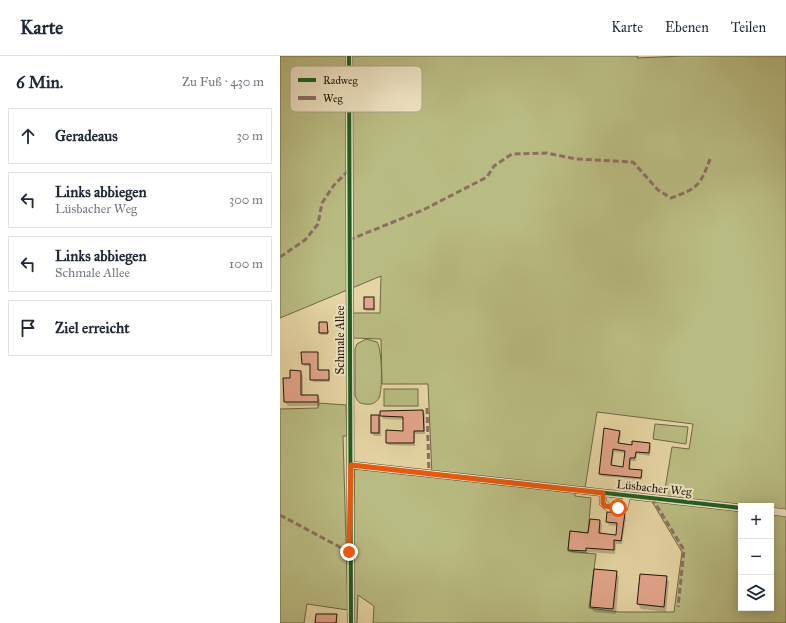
<!DOCTYPE html>
<html lang="de">
<head>
<meta charset="utf-8">
<style>
  :root { --surface:#fff; --page:#f6f6f7; --text:#1f2937; --muted:#747a83; --line:#e0e1e3 }
  body { margin:0; font-family:"IM FELL Great Primer",serif; background:var(--page); color:var(--text) }
  .controls { position:absolute; right:12px; bottom:12px; display:grid; overflow:hidden; border-radius:0px; box-shadow:0 2px 10px #0003 }
  .controls button { width:36px; height:36px; display:grid; place-items:center; padding:0; border:0; border-bottom:1px solid var(--line); background:var(--surface); color:var(--text); font:20px sans-serif }
  .stop { position:absolute; width:12px; height:12px; margin:-9px; border:3px solid #ea580c; border-radius:50%; background:#fff }
  .stop.end { background:#ea580c; border-color:#fff; box-shadow:0 1px 4px #0008 }
  .list { margin:0; padding:0; list-style:none }
  h2 { display:flex; justify-content:space-between; align-items:center; height:52px; margin:0; padding:0 16px; font-size:17px }
  h2 small { font-size:13px; font-weight:400; color:var(--muted) }
  .list li { display:grid; grid-template-columns:26px 1fr auto; gap:12px; align-items:center; box-sizing:border-box; height:56px; margin:0 8px 8px; padding:0 8px; border:1px solid var(--line); border-radius:0px }
  .list b { display:block; font-size:15px; white-space:nowrap }
  .list p { margin:0; font-size:13px; white-space:nowrap; color:var(--muted) }
  .list em { font-size:13px; font-style:normal; color:var(--muted) }
  .icon { flex:none; width:22px; height:22px; fill:none; stroke:currentColor; stroke-width:2; stroke-linecap:round; stroke-linejoin:round }
  .map { position:relative; flex:none; width:506px; height:567px; overflow:hidden }
  header { display:flex; align-items:center; gap:24px; box-sizing:border-box; height:56px; padding:0 20px; background:var(--surface); border-bottom:1px solid var(--line) }
  header strong { font-size:19px }
  nav { display:flex; gap:22px; margin-inline-start:auto; font-size:14px }
  main { display:flex }
  aside { flex:1; background:var(--surface) }
  .map>svg:first-child { display:block }
  .green { fill:#b9bc82; stroke:#6c6844; fill-rule:evenodd }
  .shadow { fill:#0003; fill-rule:evenodd }
  .building { fill:#e4a68c; stroke:#1f1407; fill-rule:evenodd }
  .lines { fill:none; stroke-linecap:round; stroke-linejoin:round }
  .minor-casing { stroke:#51442e; stroke-width:8 }
  .minor { stroke:#efe4c4; stroke-width:7 }
  .quiet { stroke:#8d6e63; stroke-width:3; stroke-dasharray:6 3; stroke-linecap:butt }
  .cycleway-casing { stroke:#efe4c4; stroke-width:6 }
  .cycleway { stroke:#1b5e20; stroke-width:4 }
  .route { stroke:#ea580c; stroke-width:5 }
  .labels { text-anchor:middle; dominant-baseline:central; stroke-width:4; stroke-linejoin:round; paint-order:stroke }
  .street-label { font-size:12px; fill:#1f1407; stroke:#efe4c4 }
  .key { fill:#efe4c4; stroke:#b1a68b; stroke-width:1 }
  .key-label { font-size:11px; fill:#1f1407 }
</style>
</head>
<body>
<header>
<strong>Karte</strong>
<nav><a>Karte</a><a>Ebenen</a><a>Teilen</a></nav>
</header>
<main>
<aside>
<h2>6 Min.<small>Zu Fuß · 430 m</small></h2>
<ul class="list">
<li><svg class="icon" aria-label="ahead" viewBox="0 0 24 24"><path d="M12 20V5M6 11l6-6 6 6"/></svg><div><b>Geradeaus</b></div><em>30 m</em></li>
<li><svg class="icon" aria-label="left" viewBox="0 0 24 24"><path d="M17 20v-9H6M10 6l-5 5 5 5"/></svg><div><b>Links abbiegen</b><p>Lüsbacher Weg</p></div><em>300 m</em></li>
<li><svg class="icon" aria-label="left" viewBox="0 0 24 24"><path d="M17 20v-9H6M10 6l-5 5 5 5"/></svg><div><b>Links abbiegen</b><p>Schmale Allee</p></div><em>100 m</em></li>
<li><svg class="icon" aria-label="arrive" viewBox="0 0 24 24"><path d="M6 21V4h12l-3 4 3 4H6"/></svg><div><b>Ziel erreicht</b></div></li>
</ul>
</aside>
<div class="map">
<svg width="506" height="567" viewBox="0 0 506 567">
  <rect width="100%" height="100%" fill="#e6d5a4"/>
  <filter id="stains"><feTurbulence type="fractalNoise" baseFrequency=".005" numOctaves="4"/><feColorMatrix values="0 0 0 0 .2 0 0 0 0 .09 0 0 0 0 .02 0 0 0 .5 -.17"/></filter>
  <radialGradient id="worn" r=".72"><stop offset=".6" stop-color="#630" stop-opacity="0"/><stop offset="1" stop-color="#630" stop-opacity=".3"/></radialGradient>
  <g class="green">
    <path d="M0,0H358L357,2L404,0H506V567H93L94,550L78,539L77,567H73L74,414L77,412L152,420L148,328H102L101,283L73,282L72,257H100L101,220L0,262ZM317,356L413,368L409,393L392,391L383,445L371,444L402,496L394,556H339L309,552L316,498L288,495L290,475L308,477L311,442L295,440V431L305,432ZM461,450H491V552H461Z"/>
    <path d="M86,283L97,286C102,292 103,334 99,342C96,347 91,349 86,348C79,348 77,345 75,339V293L77,288Z"/>
    <rect x="104" y="333" width="34" height="17"/>
    <polygon points="38,347 66,349 67,380 63,380 68,554 27,548 24,567 0,567 0,353 38,352"/>
    <polygon points="375,368 408,371 406,388 373,383"/>
  </g>
  <g class="shadow">
    <polygon points="94,242 95,255 86,255 85,253"/>
    <polygon points="47,267 48,279 41,279 40,277"/>
    <polygon points="37,297 39,315 48,315 50,326 33,326 31,310 24,310 23,307"/>
    <polygon points="20,316 23,320 23,340 38,340 40,344 40,350 8,350 5,346 11,323"/>
    <polygon points="143,355 145,358 145,378 135,378 135,390 108,389 107,386 124,376 124,364 103,363 101,356"/>
    <polygon points="99,360 101,364 101,380 94,380 92,377"/>
    <path d="M339,375L341,378L339,388L353,390L369,388L371,391L370,400L357,398L356,405H351L350,414L362,415V424L321,420L320,418ZM334,396L346,397L344,412L332,410Z"/>
    <polygon points="344,458 346,462 342,488 336,488 335,498 308,496 308,498 291,497 289,493 309,478 320,465 322,469 321,479 336,480 337,470 329,469 327,466"/>
    <polygon points="336,516 339,521 336,558 314,556 311,551"/>
    <polygon points="361,519 386,521 389,526 386,556 361,553 358,548"/>
    <polygon points="56,559 58,567 36,567"/>
  </g>
  <g class="building">
    <rect x="84" y="241" width="10" height="12"/>
    <polygon points="39,266 47,266 48,277 39,277"/>
    <polygon points="21,296 38,296 38,314 49,314 49,324 30,324 30,308 22,308"/>
    <polygon points="10,314 21,315 21,339 38,339 38,346 4,346 3,322 10,322"/>
    <polygon points="143,354 144,375 134,375 134,387 106,387 106,374 123,375 123,361 100,360 100,355"/>
    <rect x="91" y="359" width="8" height="18"/>
    <path d="M324,372L340,375L338,387L352,389V385L370,387L369,397L356,396L355,402H350L349,413L362,414L361,422L319,418ZM333,393L345,395L343,411L331,409Z"/>
    <polygon points="327,456 345,457 341,485 334,484 334,494 306,492 306,495 288,494 290,475 308,477 310,463 320,464 319,477 336,479 337,467 326,466"/>
    <polygon points="314,513 337,515 333,553 310,551"/>
    <polygon points="360,518 387,520 384,551 357,548"/>
    <polygon points="36,558 57,558 56,567 35,567"/>
  </g>
  <g class="lines">
    <defs>
      <g id="minor">
        <polyline points="69,0 71,567"/>
        <polyline points="71,409 461,452"/>
        <polyline points="323,437 323,447 329,452 344,452 347,439"/>
        <polyline points="491,455 506,457"/>
      </g>
    </defs>
    <use href="#minor" class="minor-casing"/>
    <use href="#minor" class="minor"/>
    <g class="quiet">
      <path d="M69,184L145,153L207,121L214,110L232,98L267,97L296,103L353,106L378,134L391,142C418,132 420,130 430,103"/>
      <polyline points="0,201 25,184 38,168 42,147 54,129 69,114"/>
      <polyline points="147,352 149,418"/>
      <polyline points="372,442 404,494 398,551"/>
      <polyline points="0,459 69,496"/>
    </g>
    <defs>
      <g id="cycleway">
        <polyline points="69,0 71,567"/>
        <polyline points="71,409 461,452"/>
      </g>
    </defs>
    <use href="#cycleway" class="cycleway-casing"/>
    <use href="#cycleway" class="cycleway"/>
  </g>
  <g class="lines">
    <polyline class="route" points="69,496 71,409 323,437 323,447 325,450 338,452"/>
  </g>
  <g class="labels">
    <g class="street-label">
      <text transform="translate(60 284) rotate(-90)">Schmale Allee</text>
      <text transform="translate(374 432) rotate(6)">Lüsbacher Weg</text>
    </g>
  </g>
  <rect x="10" y="10" width="132" height="46" rx="6" class="key"/>
  <rect x="18" y="22" width="18" height="4" fill="#1b5e20"/>
  <rect x="18" y="40" width="18" height="4" fill="#8d6e63"/>
  <g class="key-label">
    <text x="43" y="28">Radweg</text>
    <text x="43" y="46">Weg</text>
  </g>
  <rect width="100%" height="100%" filter="url(#stains)"/>
  <rect width="100%" height="100%" fill="url(#worn)"/>
</svg>
<div class="controls">
<button>+</button>
<button>−</button>
<button><svg class="icon" aria-label="layers" viewBox="0 0 24 24"><path d="M12 4l9 5-9 5-9-5zM3 14l9 5 9-5"/></svg></button>
</div>
<div class="stop" style="left:338px;top:452px"></div>
<div class="stop end" style="left:69px;top:496px"></div>
</div>
</main>
</body>
</html>
